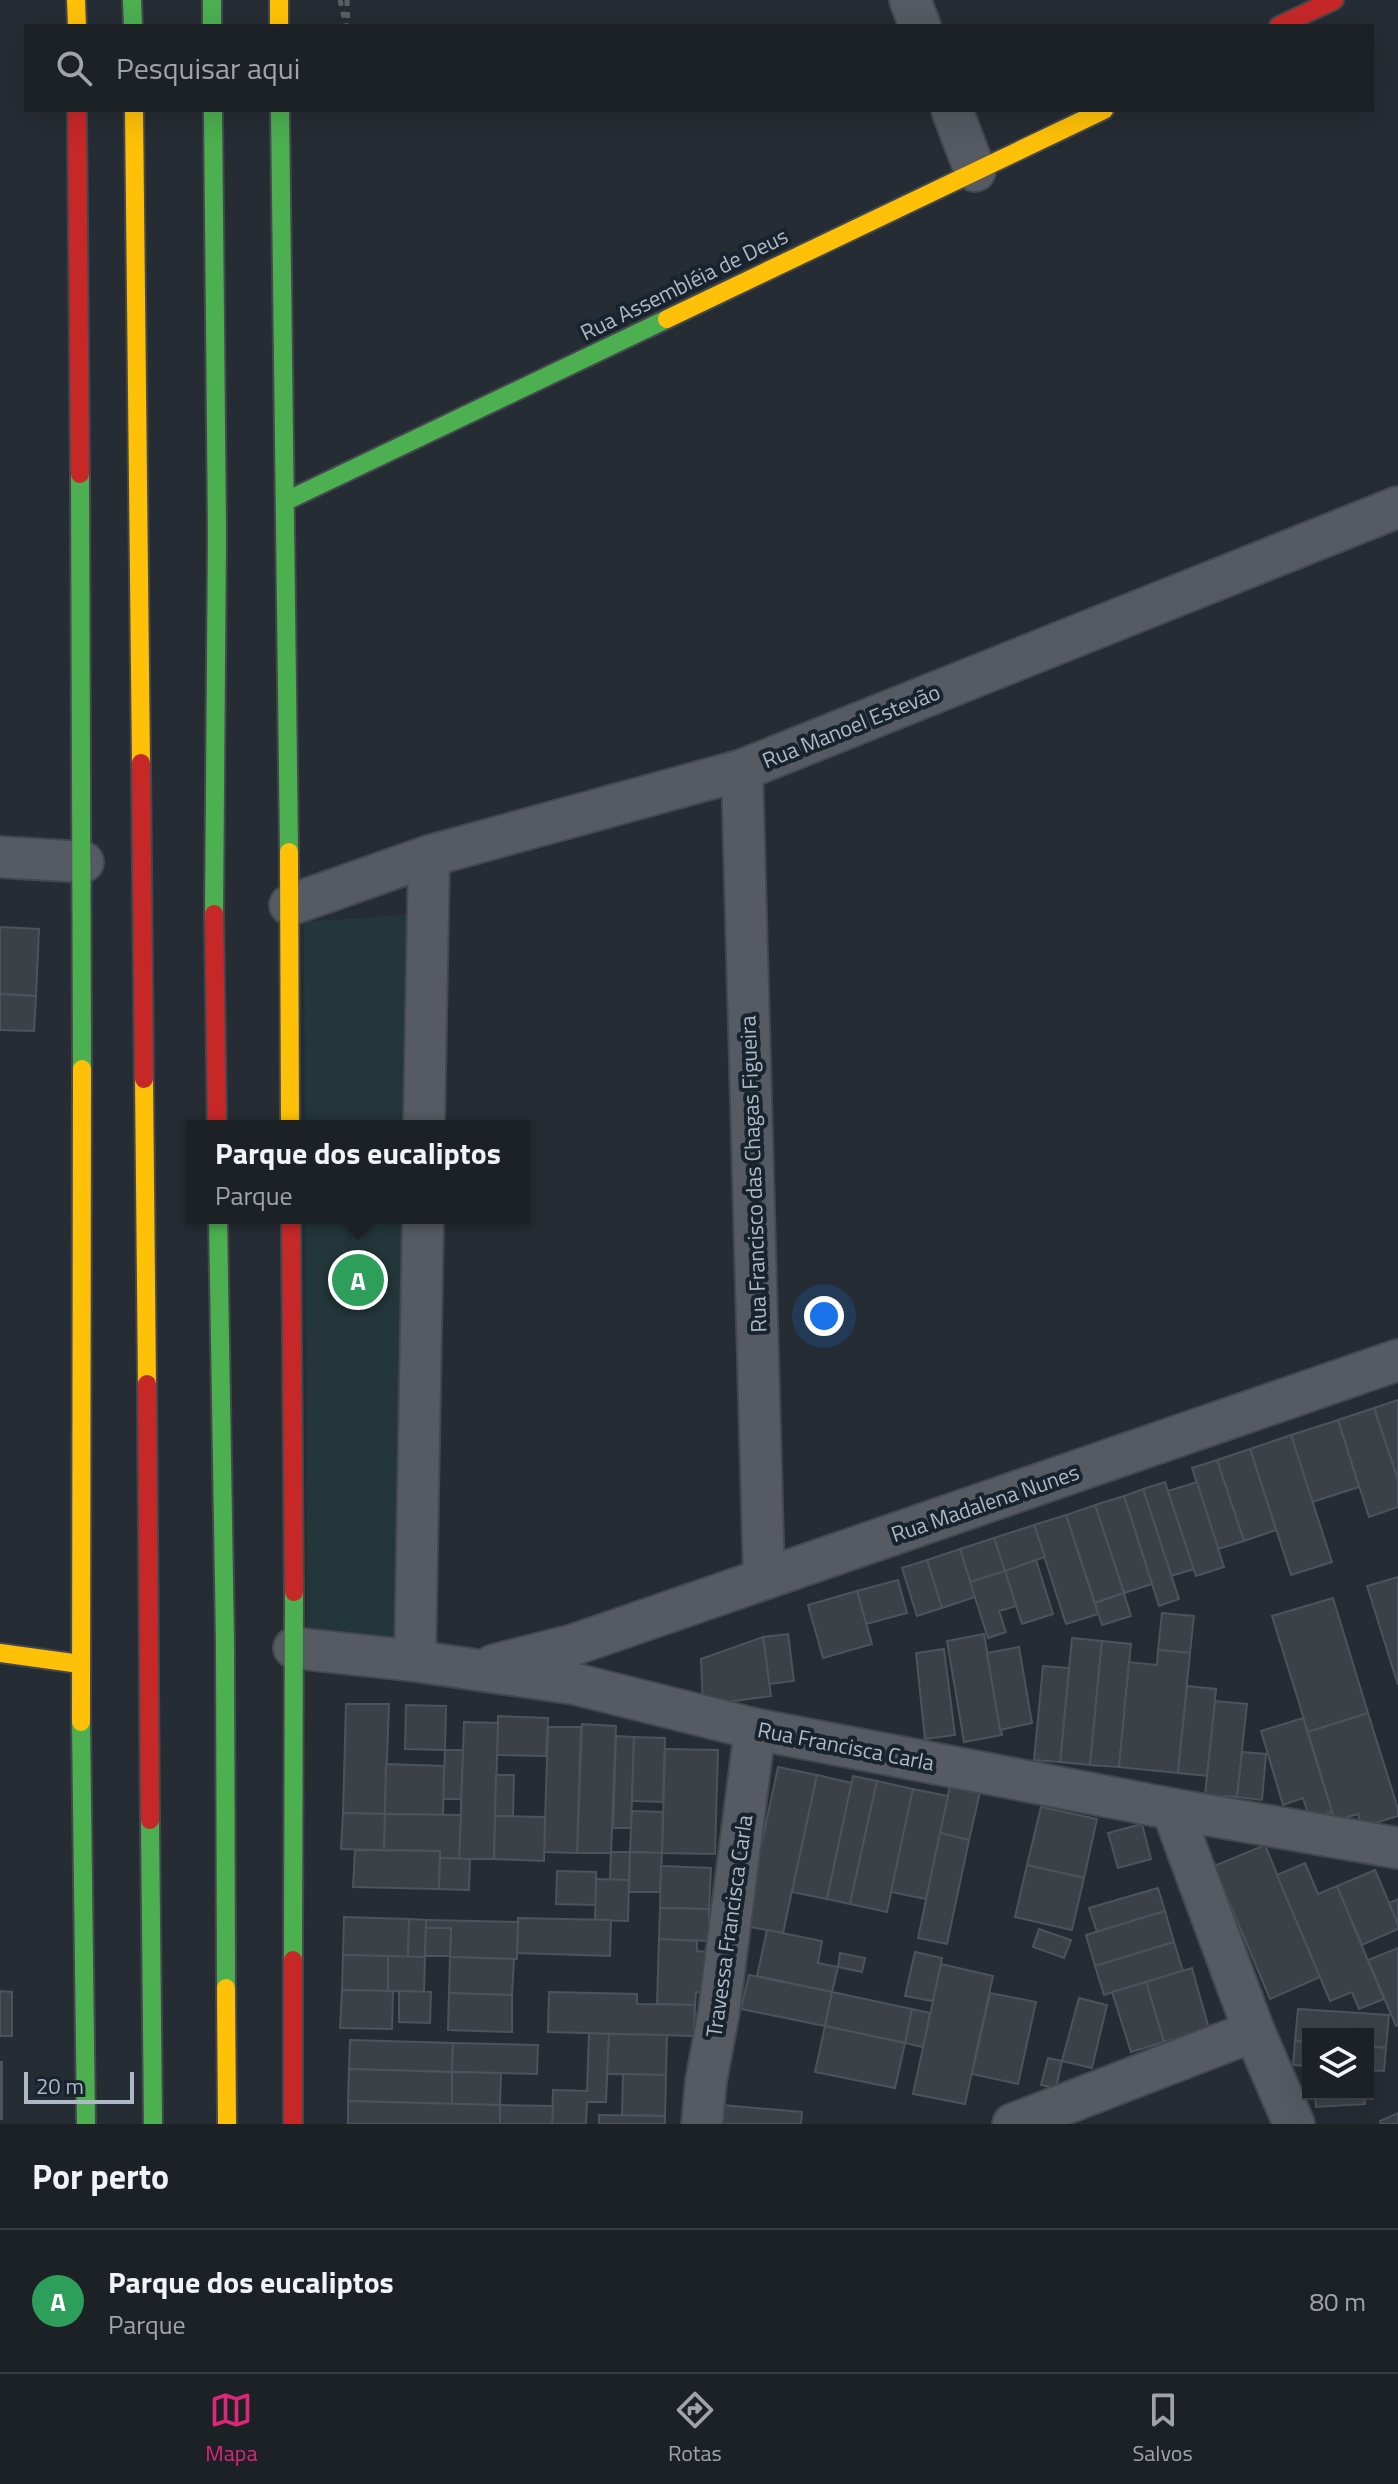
<!DOCTYPE html>
<html lang="pt">
<head>
<meta charset="utf-8">
<style>
  :root { --surface:#1c2126; --page:#292e32; --text:#f1f3f6; --muted:#a0a3a7; --line:#3a3e43; --accent:#db2777 }
  body { margin:0; font-family:"Titillium Web",sans-serif; background:var(--page); color:var(--text) }
  .controls { position:absolute; right:24px; bottom:24px; display:grid; overflow:hidden; border-radius:0px; box-shadow:0 8px 32px #0002 }
  .controls button { width:72px; height:72px; display:grid; place-items:center; padding:0; border:0; border-bottom:2px solid var(--line); background:var(--surface); color:var(--text); font:40px sans-serif }
  .scale { position:absolute; left:24px; bottom:20px; width:110px; box-sizing:border-box; padding-left:8px; border:4px solid #aeb8c6; border-top:0; font-size:22px; line-height:28px; white-space:nowrap; color:#aeb8c6; -webkit-text-stroke:6px #19232e; paint-order:stroke }
  .you { position:absolute; left:824px; top:1316px; width:28px; height:28px; margin:-20px; border:6px solid #fff; border-radius:50%; background:#1a73e8; box-shadow:0 0 0 12px #1a73e833 }
  .badge { display:grid; place-items:center; width:52px; height:52px; border-radius:50%; background:var(--accent); color:#fff; font-size:26px; font-weight:700 }
  .pin { position:absolute; translate:-50% -50%; border:4px solid #fff; box-shadow:0 2px 8px #0006 }
  .popup { position:absolute; left:186px; top:1120px; width:344px; height:104px; box-sizing:border-box; display:grid; place-content:center; border-radius:0px; background:var(--surface); filter:drop-shadow(0 2px 6px #0005); font-size:26px; white-space:nowrap; color:var(--muted) }
  .popup b { font-size:30px; color:var(--text) }
  .popup::after { content:''; position:absolute; left:50%; top:100%; margin-left:-16px; border:16px solid transparent; border-top-color:var(--surface) }
  .list { margin:0; padding:0; list-style:none }
  h2 { display:flex; justify-content:space-between; align-items:center; height:104px; margin:0; padding:0 32px; font-size:34px }
  h2 small { font-size:26px; font-weight:400; color:var(--muted) }
  .list li { display:grid; grid-template-columns:52px 1fr auto; gap:24px; align-items:center; box-sizing:border-box; height:144px; padding:0 32px; border-top:2px solid var(--line) }
  .list b { display:block; font-size:30px; white-space:nowrap }
  .list p { margin:0; font-size:26px; white-space:nowrap; color:var(--muted) }
  .list em { font-size:26px; font-style:normal; color:var(--muted) }
  .icon { flex:none; width:44px; height:44px; fill:none; stroke:currentColor; stroke-width:2; stroke-linecap:round; stroke-linejoin:round }
  .map { position:relative; flex:none; width:1398px; height:2124px; overflow:hidden }
  .search { position:absolute; background:var(--surface); box-shadow:0 8px 32px #0002; left:24px; right:24px; top:24px; height:88px; display:flex; align-items:center; gap:20px; box-sizing:border-box; padding:0 28px; border-radius:0px; color:var(--muted); font-size:30px }
  .sheet { height:248px; background:var(--surface) }
  nav { display:flex; justify-content:space-around; align-items:center; box-sizing:border-box; height:112px; border-top:2px solid var(--line); background:var(--surface); font-size:22px; color:var(--muted) }
  nav a { display:grid; justify-items:center; gap:4px }
  nav .on { color:var(--accent) }
  .map>svg:first-child { display:block }
  .green { fill:#233639 }
  .building { fill:#3b4147; stroke:#4d535c; stroke-width:2 }
  .lines { fill:none; stroke-linecap:round; stroke-linejoin:round }
  .street-casing { stroke:#44484e; stroke-width:44 }
  .fast-casing { stroke:#44484e; stroke-width:22 }
  .slow-casing { stroke:#44484e; stroke-width:22 }
  .jam-casing { stroke:#44484e; stroke-width:22 }
  .path { stroke:#585f65; stroke-width:5; stroke-dasharray:6 6; stroke-linecap:butt }
  .street { stroke:#565a62; stroke-width:40 }
  .fast { stroke:#4caf50; stroke-width:18 }
  .slow { stroke:#ffc107; stroke-width:18 }
  .jam { stroke:#c62828; stroke-width:18 }
  .labels { text-anchor:middle; dominant-baseline:central; stroke-width:8; stroke-linejoin:round; paint-order:stroke }
  .street-label { font-size:22px; fill:#aeb8c6; stroke:#19232e }
</style>
</head>
<body>
<div class="map">
<svg width="1398" height="2124" viewBox="0 0 1398 2124">
  <rect width="100%" height="100%" fill="#262c33"/>
  <g class="green">
    <polygon points="415,914 412,1126 305,1126 304,922"/>
    <polygon points="305,1218 411,1218 405,1647 307,1637"/>
  </g>
  <g class="building">
    <polygon points="0,927 39,929 36,996 0,994"/>
    <polygon points="0,994 36,996 34,1031 0,1030"/>
    <polygon points="1398,1400 1398,1480 1374,1408"/>
    <polygon points="1374,1408 1398,1480 1398,1507 1369,1517 1338,1420"/>
    <polygon points="1338,1420 1359,1487 1312,1502 1291,1435"/>
    <polygon points="1291,1435 1332,1562 1291,1575 1250,1449"/>
    <polygon points="1250,1449 1276,1530 1244,1541 1217,1460"/>
    <polygon points="1217,1460 1244,1541 1218,1549 1192,1468"/>
    <polygon points="1165,1482 1194,1569 1171,1576 1143,1489"/>
    <polygon points="1197,1482 1224,1567 1196,1576 1168,1491"/>
    <polygon points="1143,1489 1179,1599 1159,1606 1124,1496"/>
    <polygon points="1124,1496 1152,1584 1124,1593 1095,1505"/>
    <polygon points="1095,1505 1124,1593 1095,1603 1066,1515"/>
    <polygon points="1066,1515 1098,1614 1066,1624 1034,1525"/>
    <polygon points="1034,1525 1045,1557 1005,1571 994,1538"/>
    <polygon points="994,1538 1005,1571 970,1582 960,1549"/>
    <polygon points="960,1549 975,1597 942,1608 927,1560"/>
    <polygon points="927,1560 942,1608 917,1616 902,1568"/>
    <polygon points="1036,1560 1053,1614 1022,1624 1005,1571"/>
    <polygon points="1005,1571 1016,1606 999,1611 1006,1632 988,1638 970,1582"/>
    <polygon points="1398,1577 1398,1685 1367,1586"/>
    <polygon points="898,1580 907,1613 866,1624 857,1591"/>
    <polygon points="857,1591 872,1644 823,1658 808,1605"/>
    <polygon points="1124,1593 1131,1616 1102,1625 1095,1603"/>
    <polygon points="1333,1598 1368,1713 1308,1732 1272,1616"/>
    <polygon points="1162,1613 1194,1616 1190,1653 1158,1650"/>
    <polygon points="788,1634 794,1681 769,1684 763,1637"/>
    <polygon points="984,1634 1002,1735 964,1742 947,1641"/>
    <polygon points="763,1637 771,1696 703,1705 701,1659"/>
    <polygon points="1072,1638 1102,1641 1090,1765 1060,1762"/>
    <polygon points="1102,1641 1131,1644 1119,1767 1090,1765"/>
    <polygon points="1019,1647 1032,1723 1000,1730 987,1653"/>
    <polygon points="944,1649 955,1735 925,1739 916,1653"/>
    <polygon points="1158,1650 1190,1653 1178,1773 1119,1767 1129,1662 1157,1665"/>
    <polygon points="1043,1666 1069,1668 1060,1762 1034,1760"/>
    <polygon points="1187,1686 1216,1689 1208,1776 1178,1773"/>
    <polygon points="1215,1701 1247,1704 1237,1797 1205,1795"/>
    <polygon points="346,1704 389,1704 385,1814 343,1813"/>
    <polygon points="406,1705 446,1706 445,1750 405,1749"/>
    <polygon points="1368,1713 1398,1809 1398,1816 1362,1827 1358,1814 1335,1821 1308,1732"/>
    <polygon points="498,1716 548,1718 546,1756 497,1755"/>
    <polygon points="1303,1718 1332,1812 1310,1819 1303,1798 1283,1805 1261,1731"/>
    <polygon points="464,1722 498,1723 494,1859 459,1859"/>
    <polygon points="582,1724 616,1726 611,1853 577,1853"/>
    <polygon points="548,1727 581,1727 577,1853 544,1852"/>
    <polygon points="616,1736 634,1737 631,1828 613,1828"/>
    <polygon points="634,1737 665,1738 663,1802 632,1801"/>
    <polygon points="665,1749 718,1750 715,1854 662,1853"/>
    <polygon points="445,1750 463,1750 461,1799 443,1799"/>
    <polygon points="1242,1752 1266,1754 1262,1800 1237,1797"/>
    <polygon points="386,1764 444,1766 443,1815 385,1814"/>
    <polygon points="778,1767 817,1775 783,1933 744,1926"/>
    <polygon points="496,1775 514,1775 513,1816 495,1816"/>
    <polygon points="817,1775 852,1783 827,1899 792,1892"/>
    <polygon points="853,1776 877,1781 850,1904 827,1899"/>
    <polygon points="877,1781 913,1789 887,1912 850,1904"/>
    <polygon points="950,1785 980,1792 969,1840 940,1833"/>
    <polygon points="913,1789 948,1796 926,1899 891,1892"/>
    <polygon points="1041,1807 1097,1819 1084,1878 1027,1865"/>
    <polygon points="632,1811 663,1812 662,1853 630,1852"/>
    <polygon points="343,1813 385,1814 384,1850 341,1849"/>
    <polygon points="385,1814 461,1815 459,1859 440,1858 440,1851 384,1850"/>
    <polygon points="495,1816 545,1817 544,1861 494,1859"/>
    <polygon points="1142,1824 1151,1859 1118,1868 1108,1833"/>
    <polygon points="940,1833 969,1840 947,1944 918,1938"/>
    <polygon points="1265,1845 1320,1977 1270,1999 1214,1866"/>
    <polygon points="355,1850 440,1851 439,1889 353,1887"/>
    <polygon points="611,1852 630,1852 629,1880 610,1880"/>
    <polygon points="630,1852 662,1853 660,1892 629,1892"/>
    <polygon points="440,1858 470,1859 469,1890 439,1889"/>
    <polygon points="1305,1863 1318,1894 1337,1886 1384,1999 1359,2009 1352,1992 1330,2001 1277,1875"/>
    <polygon points="1027,1865 1084,1878 1072,1930 1015,1917"/>
    <polygon points="661,1866 711,1868 709,1909 660,1908"/>
    <polygon points="1375,1870 1398,1924 1398,1929 1362,1945 1337,1886"/>
    <polygon points="557,1871 596,1872 596,1905 556,1904"/>
    <polygon points="596,1879 629,1880 628,1921 595,1920"/>
    <polygon points="1158,1888 1165,1911 1097,1932 1089,1908"/>
    <polygon points="1398,1899 1398,1924 1389,1903"/>
    <polygon points="660,1908 709,1909 709,1941 659,1939"/>
    <polygon points="1165,1911 1174,1942 1095,1966 1086,1935"/>
    <polygon points="344,1917 409,1919 408,1957 343,1955"/>
    <polygon points="518,1918 611,1920 610,1956 517,1953"/>
    <polygon points="409,1919 426,1920 425,1957 408,1957"/>
    <polygon points="426,1920 518,1922 517,1959 450,1957 451,1928 426,1928"/>
    <polygon points="426,1928 451,1928 450,1956 425,1956"/>
    <polygon points="1039,1929 1071,1940 1064,1958 1033,1947"/>
    <polygon points="767,1930 822,1941 818,1963 838,1967 832,1992 757,1976"/>
    <polygon points="659,1939 697,1941 697,1951 709,1952 707,1993 696,1992 695,2005 657,2004"/>
    <polygon points="1174,1942 1183,1971 1104,1995 1095,1966"/>
    <polygon points="1398,1948 1398,2025 1396,2026 1368,1960"/>
    <polygon points="915,1952 942,1958 933,2001 905,1996"/>
    <polygon points="840,1953 865,1958 862,1972 838,1967"/>
    <polygon points="343,1955 388,1956 388,1991 342,1990"/>
    <polygon points="388,1956 425,1957 424,1992 388,1991"/>
    <polygon points="450,1957 514,1959 512,1995 449,1993"/>
    <polygon points="941,1964 993,1976 965,2104 913,2094"/>
    <polygon points="1192,1968 1209,2029 1164,2042 1146,1982"/>
    <polygon points="749,1975 832,1992 825,2026 741,2009"/>
    <polygon points="1146,1982 1164,2042 1131,2052 1112,1992"/>
    <polygon points="342,1990 393,1991 392,2029 340,2028"/>
    <polygon points="0,1991 12,1992 12,2036 0,2036"/>
    <polygon points="399,1991 431,1992 430,2023 399,2022"/>
    <polygon points="549,1992 637,1994 637,2004 695,2005 694,2036 548,2032"/>
    <polygon points="832,1992 912,2009 905,2043 825,2026"/>
    <polygon points="449,1993 512,1995 512,2032 448,2030"/>
    <polygon points="990,1993 1036,2002 1018,2084 972,2074"/>
    <polygon points="1079,1998 1107,2005 1092,2068 1062,2061"/>
    <polygon points="912,2009 930,2013 923,2047 905,2043"/>
    <polygon points="1298,2009 1389,2015 1386,2048 1368,2046 1368,2034 1308,2034 1308,2042 1295,2041"/>
    <polygon points="825,2026 905,2043 895,2088 815,2072"/>
    <polygon points="589,2033 609,2034 606,2102 587,2102 586,2124 552,2124 553,2090 587,2091"/>
    <polygon points="609,2034 667,2035 666,2075 607,2074"/>
    <polygon points="350,2040 453,2043 452,2072 349,2069"/>
    <polygon points="1295,2041 1308,2042 1308,2066 1293,2065"/>
    <polygon points="453,2043 538,2045 537,2074 452,2072"/>
    <polygon points="1368,2046 1386,2048 1384,2071 1368,2070"/>
    <polygon points="1048,2058 1062,2061 1056,2088 1041,2085"/>
    <rect x="0" y="2062" width="2" height="57"/>
    <polygon points="349,2069 452,2072 452,2104 348,2101"/>
    <polygon points="452,2072 501,2073 500,2105 452,2104"/>
    <polygon points="623,2074 666,2075 665,2116 622,2115"/>
    <polygon points="1315,2094 1364,2094 1365,2104 1316,2107"/>
    <polygon points="348,2101 500,2105 500,2124 348,2124"/>
    <polygon points="500,2105 553,2106 552,2124 500,2124"/>
    <polygon points="722,2105 802,2112 801,2124 720,2124"/>
    <polygon points="1398,2113 1398,2124 1381,2124 1380,2121"/>
    <polygon points="599,2115 665,2116 665,2124 599,2124"/>
  </g>
  <g class="lines">
    <defs>
      <g id="street">
        <polyline points="910,0 920,26"/>
        <polyline points="952,110 975,171"/>
        <polyline points="742,770 764,1579"/>
        <polyline points="0,857 83,862"/>
        <polyline points="290,905 429,856 742,770 1398,507"/>
        <polyline points="424,1126 429,856"/>
        <polyline points="294,1648 415,1661 575,1684 755,1729 1172,1809 1398,1848"/>
        <polyline points="415,1661 423,1218"/>
        <polyline points="494,1665 573,1645 1398,1360"/>
        <polyline points="1172,1809 1254,2031 1294,2124"/>
        <polyline points="702,2124 706,2081 719,2011 755,1729"/>
        <polyline points="1013,2124 1254,2031"/>
      </g>
      <g id="fast">
        <polyline points="132,0 133,26"/>
        <polyline points="212,0 212,26"/>
        <polyline points="213,110 217,534 214,914"/>
        <polyline points="280,110 289,852"/>
        <polyline points="80,474 82,1069"/>
        <polyline points="286,501 667,319"/>
        <polyline points="218,1218 225,1642 226,1988"/>
        <polyline points="81,1722 86,2124"/>
        <polyline points="150,1820 153,2124"/>
        <polyline points="293,1960 294,1592"/>
      </g>
      <g id="slow">
        <polyline points="76,0 77,26"/>
        <polyline points="279,0 279,26"/>
        <polyline points="134,110 141,763"/>
        <polyline points="667,319 1104,110"/>
        <polyline points="289,852 290,1126"/>
        <polyline points="144,1079 147,1384"/>
        <polyline points="0,1653 80,1664"/>
        <polyline points="81,1722 82,1069"/>
        <polyline points="226,1988 227,2124"/>
      </g>
      <g id="jam">
        <polyline points="1279,26 1334,0"/>
        <polyline points="77,110 80,474"/>
        <polyline points="141,763 144,1079"/>
        <polyline points="214,914 217,1126"/>
        <polyline points="291,1218 294,1592"/>
        <polyline points="147,1384 150,1820"/>
        <polyline points="293,2124 293,1960"/>
      </g>
    </defs>
    <use href="#street" class="street-casing"/>
    <use href="#fast" class="fast-casing"/>
    <use href="#slow" class="slow-casing"/>
    <use href="#jam" class="jam-casing"/>
    <g class="path">
      <polyline points="340,0 346,26"/>
      <polyline points="347,0 348,25"/>
    </g>
    <use href="#street" class="street"/>
    <use href="#fast" class="fast"/>
    <use href="#slow" class="slow"/>
    <use href="#jam" class="jam"/>
  </g>
  <g class="labels">
    <g class="street-label">
      <text transform="translate(684 284) rotate(-26)">Rua Assembléia de Deus</text>
      <text transform="translate(851 726) rotate(-22)">Rua Manoel Estevão</text>
      <text transform="translate(753 1174) rotate(-92)">Rua Francisco das Chagas Figueira</text>
      <text transform="translate(985 1503) rotate(-19)">Rua Madalena Nunes</text>
      <text transform="translate(846 1746) rotate(11)">Rua Francisca Carla</text>
      <text transform="translate(729 1926) rotate(-82)">Travessa Francisca Carla</text>
    </g>
  </g>
</svg>
<div class="controls">
<button><svg class="icon" aria-label="layers" viewBox="0 0 24 24"><path d="M12 4l9 5-9 5-9-5zM3 14l9 5 9-5"/></svg></button>
</div>
<div class="scale">20 m</div>
<div class="you"></div>
<div class="pin badge" style="left:358px;top:1280px;background:#2e9e5b">A</div>
<div class="popup"><b>Parque dos eucaliptos</b>Parque</div>
<div class="search"><svg class="icon" aria-label="search" viewBox="0 0 24 24"><circle cx="10" cy="10" r="6"/><path d="M15 15l6 6"/></svg>Pesquisar aqui</div>
</div>
<section class="sheet">
<h2>Por perto<small></small></h2>
<ul class="list">
<li><span class="badge" style="background:#2e9e5b">A</span><div><b>Parque dos eucaliptos</b><p>Parque</p></div><em>80 m</em></li>
</ul>
</section>
<nav>
<a class="on"><svg class="icon" aria-label="map" viewBox="0 0 24 24"><path d="M3 6l6-2 6 2 6-2v14l-6 2-6-2-6 2zM9 4v14M15 6v14"/></svg>Mapa</a>
<a><svg class="icon" aria-label="directions" viewBox="0 0 24 24"><path d="M12 3l9 9-9 9-9-9zM9 14v-3h6M13 9l2 2-2 2"/></svg>Rotas</a>
<a><svg class="icon" aria-label="saved" viewBox="0 0 24 24"><path d="M7 4h10v16l-5-4-5 4z"/></svg>Salvos</a>
</nav>
</body>
</html>
